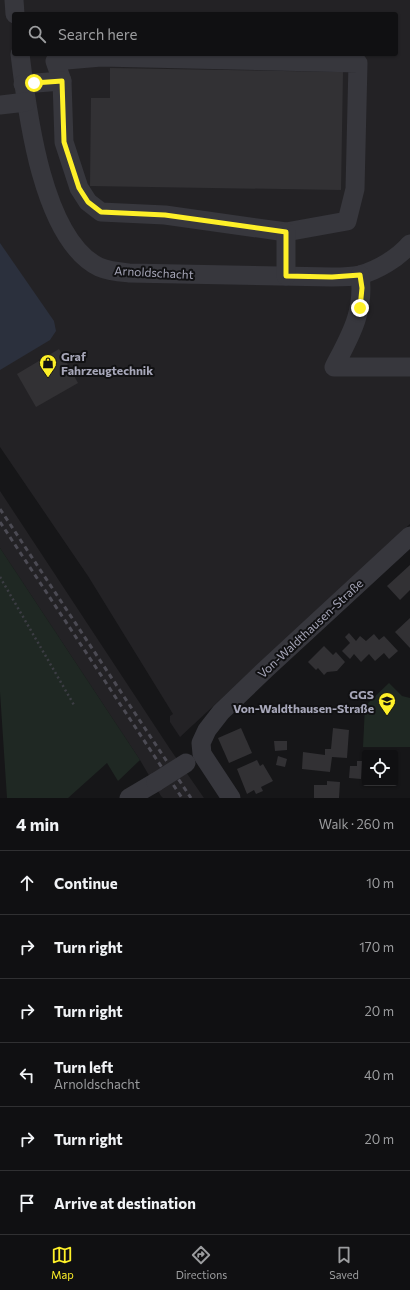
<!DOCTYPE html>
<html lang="en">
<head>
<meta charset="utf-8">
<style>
  :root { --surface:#101012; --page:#1e1e20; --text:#f1f3f6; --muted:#9c9d9f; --line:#303032; --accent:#fef028 }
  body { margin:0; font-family:Commissioner,sans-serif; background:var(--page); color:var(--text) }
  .controls { position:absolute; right:12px; bottom:12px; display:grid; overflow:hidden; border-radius:4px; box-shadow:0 1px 3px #0004 }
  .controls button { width:36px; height:36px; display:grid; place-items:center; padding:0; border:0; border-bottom:1px solid var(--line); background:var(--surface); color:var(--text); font:20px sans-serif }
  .stop { position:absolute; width:12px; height:12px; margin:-9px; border:3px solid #fef028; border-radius:50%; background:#fff }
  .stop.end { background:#fef028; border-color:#fff; box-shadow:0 1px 4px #0008 }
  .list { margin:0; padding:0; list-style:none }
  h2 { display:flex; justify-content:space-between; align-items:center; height:52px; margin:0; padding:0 16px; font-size:17px }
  h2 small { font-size:13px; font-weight:400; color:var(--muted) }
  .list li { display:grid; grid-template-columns:26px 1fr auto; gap:12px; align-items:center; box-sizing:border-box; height:64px; padding:0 16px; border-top:1px solid var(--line) }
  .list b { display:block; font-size:15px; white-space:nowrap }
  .list p { margin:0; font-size:13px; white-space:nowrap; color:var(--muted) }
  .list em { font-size:13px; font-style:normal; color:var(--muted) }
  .icon { flex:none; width:22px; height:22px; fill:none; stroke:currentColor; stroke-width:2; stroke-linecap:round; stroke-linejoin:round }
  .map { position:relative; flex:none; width:410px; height:798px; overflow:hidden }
  .search { position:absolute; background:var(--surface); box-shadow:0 1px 3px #0004; left:12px; right:12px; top:12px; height:44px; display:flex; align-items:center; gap:10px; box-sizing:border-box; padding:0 14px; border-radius:4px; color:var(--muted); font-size:15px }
  .sheet { height:436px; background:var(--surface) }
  nav { display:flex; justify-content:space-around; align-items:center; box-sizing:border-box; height:56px; border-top:1px solid var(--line); background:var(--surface); font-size:11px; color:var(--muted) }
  nav a { display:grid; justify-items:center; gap:2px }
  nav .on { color:var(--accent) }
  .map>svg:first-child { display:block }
  .built { fill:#232225; fill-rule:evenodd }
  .green { fill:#1f2823 }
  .water { fill:#2b303d }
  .building { fill:#323134 }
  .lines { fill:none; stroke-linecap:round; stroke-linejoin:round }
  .path { stroke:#3c3d44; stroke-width:2.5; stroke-dasharray:2 3; stroke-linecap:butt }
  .minor { stroke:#37373d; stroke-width:19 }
  .rail { stroke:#4c4b54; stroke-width:3; stroke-dasharray:5 4; stroke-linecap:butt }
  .minor-bridge { stroke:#37373d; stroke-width:19 }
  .route { stroke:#fef028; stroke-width:5 }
  .labels { text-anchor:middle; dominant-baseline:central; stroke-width:4; stroke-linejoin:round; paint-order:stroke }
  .street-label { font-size:12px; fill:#a7a7b9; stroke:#111113 }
  .poi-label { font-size:12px; font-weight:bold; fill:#a7a7b9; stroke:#111113; text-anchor:start }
</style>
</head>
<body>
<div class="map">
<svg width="410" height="798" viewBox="0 0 410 798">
  <rect width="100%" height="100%" fill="#161618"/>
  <g class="built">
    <path d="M0,0H410V524L180,737L170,722V716L173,714L88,576L0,447ZM14,14H396V54H14Z"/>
    <polygon points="0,491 170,749 204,798 163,798 161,796 140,760 0,548"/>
  </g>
  <g class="green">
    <polygon points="0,548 140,760 118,781 107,763 68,798 7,798 0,692"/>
    <polygon points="389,683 402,696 410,698 410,747 363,747 365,706"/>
  </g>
  <polygon class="water" points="0,243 54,321 56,331 50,340 0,370"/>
  <g class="building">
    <polygon points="110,68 343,72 341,190 90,186 91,98 110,98"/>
    <polygon points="59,349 78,383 36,407 17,374"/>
    <polygon points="410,565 410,590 400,600 387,586"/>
    <polygon points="410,618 410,648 395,632"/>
    <polygon points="349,633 356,641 360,636 366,641 374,634 379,640 384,636 398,651 389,659 384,653 375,661 369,654 361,662 354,654 350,659 342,651 350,643 345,637"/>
    <polygon points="324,646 333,655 336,652 345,662 337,671 327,672 324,675 318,668 316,670 308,662"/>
    <polygon points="241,728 252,753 229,763 218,738"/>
    <polygon points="333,728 349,730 347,758 332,757 330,772 302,769 303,752 325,755 325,749 331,749"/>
    <polygon points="274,741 287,741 287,750 275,751"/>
    <polygon points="278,756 287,759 285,767 276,765"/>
    <polygon points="257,760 260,766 263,764 273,781 261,787 263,791 256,794 254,790 247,794 237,769"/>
    <polygon points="357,761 362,761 361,779 349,778 350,766 357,766"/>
    <polygon points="327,781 340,782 339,798 314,798 314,785 327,785"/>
  </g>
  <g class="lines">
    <polyline class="path" points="0,577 74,705"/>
    <g class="minor">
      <polyline points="14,0 15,14"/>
      <path d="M20,54C27,111 42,239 99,267C108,271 119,272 129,273L332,277C341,277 351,277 360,275C378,270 398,258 410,244"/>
      <polygon points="101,57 358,63 355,189 347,221 286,232 165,215 101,212 88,202 79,188 64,142 62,81 55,61"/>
      <polyline points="23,84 62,81"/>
      <polyline points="0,105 26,102"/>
      <path d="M360,275C365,312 350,336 334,367H410"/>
      <polyline points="286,276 286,232"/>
      <polyline points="129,798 156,782"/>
      <polyline points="231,798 202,754 201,743 207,730 221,712 266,669 410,536"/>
    </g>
    <g class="rail">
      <polyline points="0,509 191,798"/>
      <polyline points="0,522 182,798"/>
    </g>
    <polyline class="minor-bridge" points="156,782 186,763"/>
  </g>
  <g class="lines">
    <polyline class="route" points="34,83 62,81 64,142 79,188 88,202 101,212 165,215 286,232 286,276 332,277 360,275 362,288 360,308"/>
  </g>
  <defs>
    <symbol id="shop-pin" viewBox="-11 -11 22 30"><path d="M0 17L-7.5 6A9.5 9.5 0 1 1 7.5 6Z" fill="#fef028" stroke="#111113"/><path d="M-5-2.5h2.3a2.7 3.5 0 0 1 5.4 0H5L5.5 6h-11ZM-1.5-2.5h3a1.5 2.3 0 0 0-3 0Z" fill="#111"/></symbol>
    <symbol id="school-pin" viewBox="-11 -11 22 30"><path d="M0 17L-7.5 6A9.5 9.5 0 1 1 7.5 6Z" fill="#fef028" stroke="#111113"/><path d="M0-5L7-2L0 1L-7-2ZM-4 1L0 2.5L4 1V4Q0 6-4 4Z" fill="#111"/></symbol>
  </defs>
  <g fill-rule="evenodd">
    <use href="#shop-pin" x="38" y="353" width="20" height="27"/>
    <use href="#school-pin" x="377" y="691" width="20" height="27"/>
  </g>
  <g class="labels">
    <g class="street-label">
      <text transform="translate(154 272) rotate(3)">Arnoldschacht</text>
      <text transform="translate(310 628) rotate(-43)">Von-Waldthausen-Straße</text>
    </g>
    <g class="poi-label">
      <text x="61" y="356">Graf<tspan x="61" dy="14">Fahrzeugtechnik</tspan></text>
      <text x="374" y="694" text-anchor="end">GGS<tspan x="374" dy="14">Von-Waldthausen-Straße</tspan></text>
    </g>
  </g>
</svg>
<div class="controls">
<button><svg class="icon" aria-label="locate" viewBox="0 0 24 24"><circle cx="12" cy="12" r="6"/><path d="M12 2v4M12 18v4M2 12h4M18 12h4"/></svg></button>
</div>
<div class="stop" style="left:34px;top:83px"></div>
<div class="stop end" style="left:360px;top:308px"></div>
<div class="search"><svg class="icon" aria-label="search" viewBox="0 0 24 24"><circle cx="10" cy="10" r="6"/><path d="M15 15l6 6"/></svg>Search here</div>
</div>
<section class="sheet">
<h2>4 min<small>Walk · 260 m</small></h2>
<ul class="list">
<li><svg class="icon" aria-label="ahead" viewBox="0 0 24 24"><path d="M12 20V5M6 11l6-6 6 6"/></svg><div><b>Continue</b></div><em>10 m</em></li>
<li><svg class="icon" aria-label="right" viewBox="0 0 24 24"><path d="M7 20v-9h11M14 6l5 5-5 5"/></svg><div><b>Turn right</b></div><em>170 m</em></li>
<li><svg class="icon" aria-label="right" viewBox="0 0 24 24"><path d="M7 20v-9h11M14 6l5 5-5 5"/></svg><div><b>Turn right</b></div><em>20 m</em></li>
<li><svg class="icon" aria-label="left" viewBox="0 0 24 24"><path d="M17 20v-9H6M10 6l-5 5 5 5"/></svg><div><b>Turn left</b><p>Arnoldschacht</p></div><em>40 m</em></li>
<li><svg class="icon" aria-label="right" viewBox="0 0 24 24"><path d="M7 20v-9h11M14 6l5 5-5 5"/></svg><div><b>Turn right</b></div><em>20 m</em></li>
<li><svg class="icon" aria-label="arrive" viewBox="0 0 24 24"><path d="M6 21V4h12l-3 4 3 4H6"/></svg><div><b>Arrive at destination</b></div></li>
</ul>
</section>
<nav>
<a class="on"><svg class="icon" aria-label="map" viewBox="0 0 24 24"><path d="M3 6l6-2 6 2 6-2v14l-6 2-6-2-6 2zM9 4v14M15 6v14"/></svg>Map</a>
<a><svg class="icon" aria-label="directions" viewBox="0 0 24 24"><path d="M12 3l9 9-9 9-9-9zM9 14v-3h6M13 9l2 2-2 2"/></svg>Directions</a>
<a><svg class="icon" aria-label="saved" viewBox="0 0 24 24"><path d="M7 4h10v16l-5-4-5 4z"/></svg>Saved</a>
</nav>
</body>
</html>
